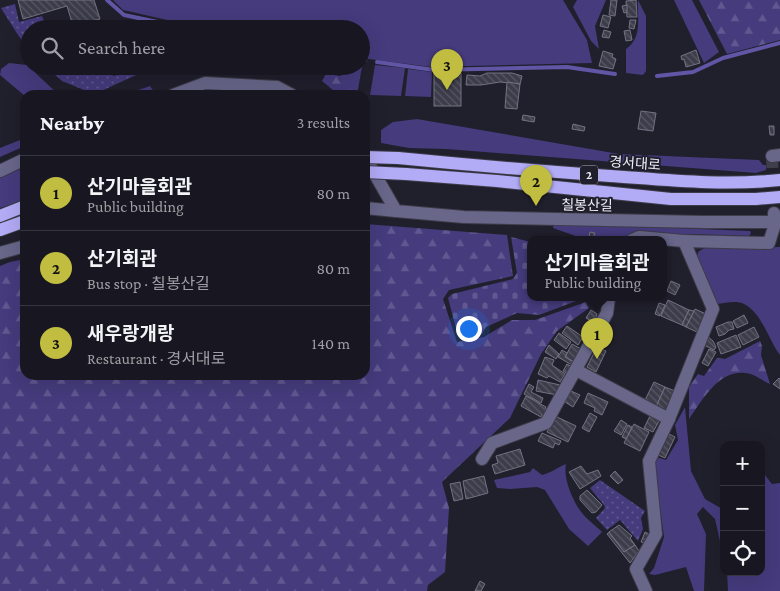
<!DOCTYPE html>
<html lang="en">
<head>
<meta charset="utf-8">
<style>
  :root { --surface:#181721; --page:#21202a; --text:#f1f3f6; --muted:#9f9fa5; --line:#36363f; --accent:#c1bd40 }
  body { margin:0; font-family:"Crimson Pro","Noto Sans KR",serif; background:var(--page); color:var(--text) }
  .controls { position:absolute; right:15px; bottom:15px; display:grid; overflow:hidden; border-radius:10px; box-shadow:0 5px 20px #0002 }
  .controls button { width:45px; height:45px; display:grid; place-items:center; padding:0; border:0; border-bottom:1px solid var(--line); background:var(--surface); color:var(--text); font:25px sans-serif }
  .you { position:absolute; left:468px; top:328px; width:18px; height:18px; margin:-12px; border:4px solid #fff; border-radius:50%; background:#1a73e8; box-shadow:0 0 0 8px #1a73e833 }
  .badge { display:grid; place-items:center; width:32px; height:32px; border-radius:50%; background:var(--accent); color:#111; font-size:16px; font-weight:700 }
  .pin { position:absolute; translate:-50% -41px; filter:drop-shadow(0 1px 2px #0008) }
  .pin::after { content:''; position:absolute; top:26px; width:18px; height:15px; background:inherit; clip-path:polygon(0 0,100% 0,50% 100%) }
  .popup { position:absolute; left:527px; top:236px; width:140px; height:65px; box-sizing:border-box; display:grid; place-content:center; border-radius:10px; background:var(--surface); filter:drop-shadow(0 1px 4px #0005); font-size:16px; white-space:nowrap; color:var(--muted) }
  .popup b { font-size:19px; color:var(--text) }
  .popup::after { content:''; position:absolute; left:50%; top:100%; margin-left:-10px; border:10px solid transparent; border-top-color:var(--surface) }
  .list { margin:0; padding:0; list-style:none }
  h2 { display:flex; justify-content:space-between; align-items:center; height:65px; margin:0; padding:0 20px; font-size:21px }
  h2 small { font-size:16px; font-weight:400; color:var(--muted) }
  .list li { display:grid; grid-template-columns:32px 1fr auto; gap:15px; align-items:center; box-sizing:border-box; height:75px; padding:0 20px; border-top:1px solid var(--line) }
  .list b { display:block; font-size:19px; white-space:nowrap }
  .list p { margin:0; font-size:16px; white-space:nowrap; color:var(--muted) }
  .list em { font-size:16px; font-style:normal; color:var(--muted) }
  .icon { flex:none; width:28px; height:28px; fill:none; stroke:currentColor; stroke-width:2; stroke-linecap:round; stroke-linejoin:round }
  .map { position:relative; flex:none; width:780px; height:591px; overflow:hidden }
  .search { position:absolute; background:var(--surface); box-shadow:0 5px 20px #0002; left:20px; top:20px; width:350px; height:55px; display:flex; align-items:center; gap:12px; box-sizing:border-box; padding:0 18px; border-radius:28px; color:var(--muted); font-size:19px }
  .panel { position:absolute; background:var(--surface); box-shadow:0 5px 20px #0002; left:20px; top:90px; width:350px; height:290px; border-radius:15px }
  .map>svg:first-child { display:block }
  .grass { fill:#453b7d }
  .forest { fill:url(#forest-firs) }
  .cemetery { fill:url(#cemetery-stones) }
  .garden { fill:url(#garden-dots) }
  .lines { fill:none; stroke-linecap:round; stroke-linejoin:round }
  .stream { stroke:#6156a5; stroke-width:4 }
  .building { fill:url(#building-back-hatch); stroke:#737282 }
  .minor-tunnel { stroke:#3f3e4a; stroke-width:12; stroke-dasharray:12 6; stroke-linecap:butt }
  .minor-casing { stroke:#3d3c48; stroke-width:14 }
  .major-casing { stroke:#3d3c48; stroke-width:14 }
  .minor { stroke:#686689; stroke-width:12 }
  .major { stroke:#b2abf5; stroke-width:12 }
  .major-bridge-casing { stroke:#3d3c48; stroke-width:14; stroke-linecap:butt }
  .major-bridge { stroke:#b2abf5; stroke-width:12 }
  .labels { text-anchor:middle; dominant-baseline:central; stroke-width:4; stroke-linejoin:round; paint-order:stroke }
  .shield { fill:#201f2c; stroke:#b0b0ba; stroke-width:1 }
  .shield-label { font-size:12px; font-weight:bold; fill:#eeeef7 }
  .street-label { font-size:14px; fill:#eeeef7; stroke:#201f2c }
</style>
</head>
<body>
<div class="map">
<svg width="780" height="591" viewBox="0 0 780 591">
  <defs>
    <pattern id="forest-firs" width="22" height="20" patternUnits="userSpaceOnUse" patternTransform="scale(1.25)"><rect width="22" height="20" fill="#453b7d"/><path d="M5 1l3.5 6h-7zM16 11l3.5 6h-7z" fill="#605890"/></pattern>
    <pattern id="cemetery-stones" width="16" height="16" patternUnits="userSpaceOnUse" patternTransform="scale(1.25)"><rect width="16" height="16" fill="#453b7d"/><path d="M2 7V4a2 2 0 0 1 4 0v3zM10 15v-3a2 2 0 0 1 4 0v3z" fill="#605890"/></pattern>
    <pattern id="garden-dots" width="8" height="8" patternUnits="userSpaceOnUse" patternTransform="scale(1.25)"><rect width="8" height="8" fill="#453b7d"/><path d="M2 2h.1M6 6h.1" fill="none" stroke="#605890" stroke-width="1.8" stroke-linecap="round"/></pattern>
    <pattern id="building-back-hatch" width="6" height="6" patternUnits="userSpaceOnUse" patternTransform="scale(1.25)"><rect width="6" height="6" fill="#3c3c4a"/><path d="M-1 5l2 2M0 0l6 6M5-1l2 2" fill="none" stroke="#585865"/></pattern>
  </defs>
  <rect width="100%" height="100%" fill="#201f2c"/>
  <g class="grass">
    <polygon points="113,0 563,0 587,40 592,63 431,67 361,58 361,29 207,29 123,10"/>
    <polygon points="577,0 606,0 595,26 599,49 591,41 573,7"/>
    <path d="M638,0L646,16V71L643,75L626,73V49C643,37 637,18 638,0Z"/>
    <polygon points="674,0 692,0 719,52 704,63"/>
    <polygon points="9,63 27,65 59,95 25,95 25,96 0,75 1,69"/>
    <polygon points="375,65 405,68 401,96 370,95"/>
    <polygon points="408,69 432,72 431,97 405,96"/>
    <polygon points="150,86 154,92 145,95 124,95"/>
    <polygon points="209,88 254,90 268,95 192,95"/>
    <polygon points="417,119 619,154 759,160 763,165 766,165 766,170 756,173 446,149 409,148 381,143 381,130 393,122"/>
    <polygon points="25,138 25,146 0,157 0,148"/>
    <polygon points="25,167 25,200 0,208 0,178"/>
    <polygon points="554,223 750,231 751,233 749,236 689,234 633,235 614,240 587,240 553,228"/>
    <path d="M780,247V355C769,341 762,313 744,304C737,300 725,303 717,304L696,257L699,251L705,248Z"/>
    <polygon points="685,407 691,471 705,499 724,510 724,559 715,519 703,507 697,514 706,534 704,591 694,591 686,567 655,575 649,574 654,568 664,537 654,464 656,457 666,460 678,440 675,425"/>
    <path d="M566,464C563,478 572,498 579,509C585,518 595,525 602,532L588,546L569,529L545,490L537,487L510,489L497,488L494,480L530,472L533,468L542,475C551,473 558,467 566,464Z"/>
    <polygon points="761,470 772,484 780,483 780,591 728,591 727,572 761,572"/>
  </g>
  <g class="forest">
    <polygon points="699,0 780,0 780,40 727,54"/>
    <polygon points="361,61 363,61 357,95 335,95 333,90 322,81 326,74 341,76 343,66 361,66"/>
    <polygon points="365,224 507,235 513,276 449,290 443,299 457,342 484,337 512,320 535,320 586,302 589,308 557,331 541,354 510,418 442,482 449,508 445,572 428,585 427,591 0,591 0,266 10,262 25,259 25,375 365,375"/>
    <path d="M760,341L762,346L761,355L770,384C763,381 753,373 745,373C718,370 702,401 689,419V387L698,374L704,376L717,358L725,359Z"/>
  </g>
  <polygon class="cemetery" points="511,237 531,242 531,298 579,298 579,300 539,315 517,313 486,327 482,334 462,337 457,332 448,298 452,294 513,279 517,273"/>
  <g class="garden">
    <polygon points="15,4 19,22 42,16 47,28 67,23 69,29 29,29 29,50 18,35 1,8"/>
    <polygon points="45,66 111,66 113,76 136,71 136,75 97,93 89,92 62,81"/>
    <polygon points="600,480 645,511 641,518 643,529 638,541 620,520 607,530 596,518 605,508 604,505 590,488"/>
  </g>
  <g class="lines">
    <g class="stream">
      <polyline points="107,0 124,15 191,29"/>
      <polyline points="361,60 365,60"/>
      <polyline points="377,62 434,70 567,67 615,74"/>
      <polyline points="657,76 693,72 723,58 780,43"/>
    </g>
  </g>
  <g class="building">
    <polygon points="18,0 94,0 100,19 73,26 67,6 23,19"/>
    <polygon points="611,0 617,0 615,16 609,15"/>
    <polygon points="636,0 637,17 627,17 626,1"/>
    <polygon points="627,5 627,12 624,13 622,6"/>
    <polygon points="603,15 611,17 608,28 600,26"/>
    <polygon points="630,20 636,20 634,29 629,28"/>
    <polygon points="604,30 611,32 609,38 602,37"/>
    <polygon points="630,30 632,40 626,41 624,31"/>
    <polygon points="696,50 700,63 686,67 684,59 682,60 681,56"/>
    <polygon points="603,51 613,54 612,57 616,59 613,69 599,66"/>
    <polygon points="66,66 77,66 70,71"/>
    <polygon points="112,66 131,66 131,69 121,72 121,70 113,71"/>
    <rect x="434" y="73" width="27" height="33"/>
    <polygon points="487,73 512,73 522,76 520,84 500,82 481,85 466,85 467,75 480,76"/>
    <polygon points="507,82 520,84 517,109 505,108"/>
    <polygon points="641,111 656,113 653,131 638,129"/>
    <polygon points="523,115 535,117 534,122 522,120"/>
    <polygon points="573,124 585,127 584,131 572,129"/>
    <polygon points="769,126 774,126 774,135 770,135"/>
    <polygon points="590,232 595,233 593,238 589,237"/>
    <polygon points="671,281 680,285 675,295 667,291"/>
    <polygon points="668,300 689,310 682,325 661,316"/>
    <polygon points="659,303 665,305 660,316 655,314"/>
    <polygon points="695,309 706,314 697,332 686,327"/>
    <polygon points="591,310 597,314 596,316 600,318 596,324 586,318"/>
    <polygon points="689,310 694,311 686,327 682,325"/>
    <polygon points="744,315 748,323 737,328 733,321"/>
    <polygon points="590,320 598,325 589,338 582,334"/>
    <polygon points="728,322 732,322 734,329 729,330 725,334 719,336 716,327"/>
    <polygon points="567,326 583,337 578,345 562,333"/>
    <polygon points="754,327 759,337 743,345 738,335"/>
    <polygon points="559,333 571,342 566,349 554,340"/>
    <polygon points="736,335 741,347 721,354 717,343"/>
    <polygon points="708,337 713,341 716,347 714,350 704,345"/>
    <polygon points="572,344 581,349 574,362 565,357"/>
    <polygon points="549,345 559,354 556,359 545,352"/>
    <polygon points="597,347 606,351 596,372 587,367"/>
    <polygon points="709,349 716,352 708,366 702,363"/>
    <polygon points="562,350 567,353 565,357 574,362 572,365 558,357"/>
    <polygon points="545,357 554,360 552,365 565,374 560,382 549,376 547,378 538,374"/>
    <polygon points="567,364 572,367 568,374 563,371"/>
    <polygon points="779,378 780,379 780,389 773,384"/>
    <polygon points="538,380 560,385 557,395 536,391"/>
    <polygon points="654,382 665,387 656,407 644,402"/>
    <polygon points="529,384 534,387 531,392 543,398 541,403 524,394"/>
    <polygon points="665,387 675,391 666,411 656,407"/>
    <polygon points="571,391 580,395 573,407 565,402"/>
    <polygon points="588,393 608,402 602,415 594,411 595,408 584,403"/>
    <polygon points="526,396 546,407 545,408 549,410 545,417 542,415 541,417 521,406"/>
    <polygon points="590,413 597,417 589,432 582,428"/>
    <polygon points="555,416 576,426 568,442 547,432"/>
    <polygon points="650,416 659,421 653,432 644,428"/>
    <polygon points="621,420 627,424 621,435 614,431"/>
    <polygon points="634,424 649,432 640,451 624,443"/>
    <polygon points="628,425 632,427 626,439 622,437"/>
    <polygon points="665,432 675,437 665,458 656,454"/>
    <polygon points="542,433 561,441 559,445 555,443 553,448 538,441"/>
    <polygon points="520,449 525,465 495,474 492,465 498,463 496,456"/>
    <polygon points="581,466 587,474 598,470 601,476 580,489 569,472"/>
    <polygon points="615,471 623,480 618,484 610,476"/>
    <polygon points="484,476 488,493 466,499 463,481"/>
    <polygon points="460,482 463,499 454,501 450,484"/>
    <polygon points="587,490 602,505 596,512 592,513 580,500 580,496"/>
    <polygon points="619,525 632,536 630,538 635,545 624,552 609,532"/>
    <polygon points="609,532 624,552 635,545 639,551 630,563 607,534"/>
    <polygon points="645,532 649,534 645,543 641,542"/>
    <polygon points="480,581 485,584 481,591 475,591"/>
  </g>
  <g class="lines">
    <polyline class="minor-tunnel" points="772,156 774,213"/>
    <defs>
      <g id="minor">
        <polyline points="173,95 205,83 277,87 292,95"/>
        <polyline points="772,156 780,155"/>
        <polyline points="365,157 396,211 464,217 704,222 780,222"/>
        <polyline points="0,171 25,159"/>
        <polyline points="365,208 396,211"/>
        <polyline points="632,240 639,237 684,241"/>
        <polyline points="0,253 25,246"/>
        <polyline points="576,370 669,419"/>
        <polyline points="482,459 492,443 546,423 607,313 609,298"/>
        <polyline points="646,591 636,569 656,534 649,461 669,419 713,309 684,241 769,243 774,227 774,213"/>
      </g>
      <g id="major">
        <path d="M398,158C469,165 539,171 610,176C667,180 723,186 780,180"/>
        <polyline points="406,174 497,181 671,199 756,199 780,197"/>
        <polyline points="0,216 25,206"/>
        <polyline points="0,230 25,221"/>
      </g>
    </defs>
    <use href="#minor" class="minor-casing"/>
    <use href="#major" class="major-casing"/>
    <use href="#minor" class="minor"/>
    <use href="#major" class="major"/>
    <defs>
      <g id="major-bridge">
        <polyline points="365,157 398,158"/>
        <polyline points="365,172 406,174"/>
      </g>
    </defs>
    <use href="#major-bridge" class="major-bridge-casing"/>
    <use href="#major-bridge" class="major-bridge"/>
  </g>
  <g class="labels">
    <rect class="shield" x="580" y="165.5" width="18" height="19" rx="4"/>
    <g class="shield-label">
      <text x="589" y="175">2</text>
    </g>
    <g class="street-label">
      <text transform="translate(635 163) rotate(4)">경서대로</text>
      <text transform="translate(587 205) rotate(1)">칠봉산길</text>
    </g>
  </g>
</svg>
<div class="controls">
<button>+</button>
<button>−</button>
<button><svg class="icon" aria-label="locate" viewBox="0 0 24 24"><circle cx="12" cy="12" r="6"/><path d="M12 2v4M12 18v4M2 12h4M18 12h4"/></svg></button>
</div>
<div class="you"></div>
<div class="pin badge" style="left:597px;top:359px">1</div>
<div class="popup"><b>산기마을회관</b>Public building</div>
<div class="pin badge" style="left:536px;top:206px">2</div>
<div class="pin badge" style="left:447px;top:90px">3</div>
<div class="search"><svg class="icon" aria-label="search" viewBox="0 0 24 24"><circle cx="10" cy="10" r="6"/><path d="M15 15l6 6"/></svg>Search here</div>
<section class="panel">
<h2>Nearby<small>3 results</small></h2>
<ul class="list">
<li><span class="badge">1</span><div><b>산기마을회관</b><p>Public building</p></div><em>80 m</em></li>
<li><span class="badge">2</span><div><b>산기회관</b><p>Bus stop · 칠봉산길</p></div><em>80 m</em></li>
<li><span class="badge">3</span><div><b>새우랑개랑</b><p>Restaurant · 경서대로</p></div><em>140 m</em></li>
</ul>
</section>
</div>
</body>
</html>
